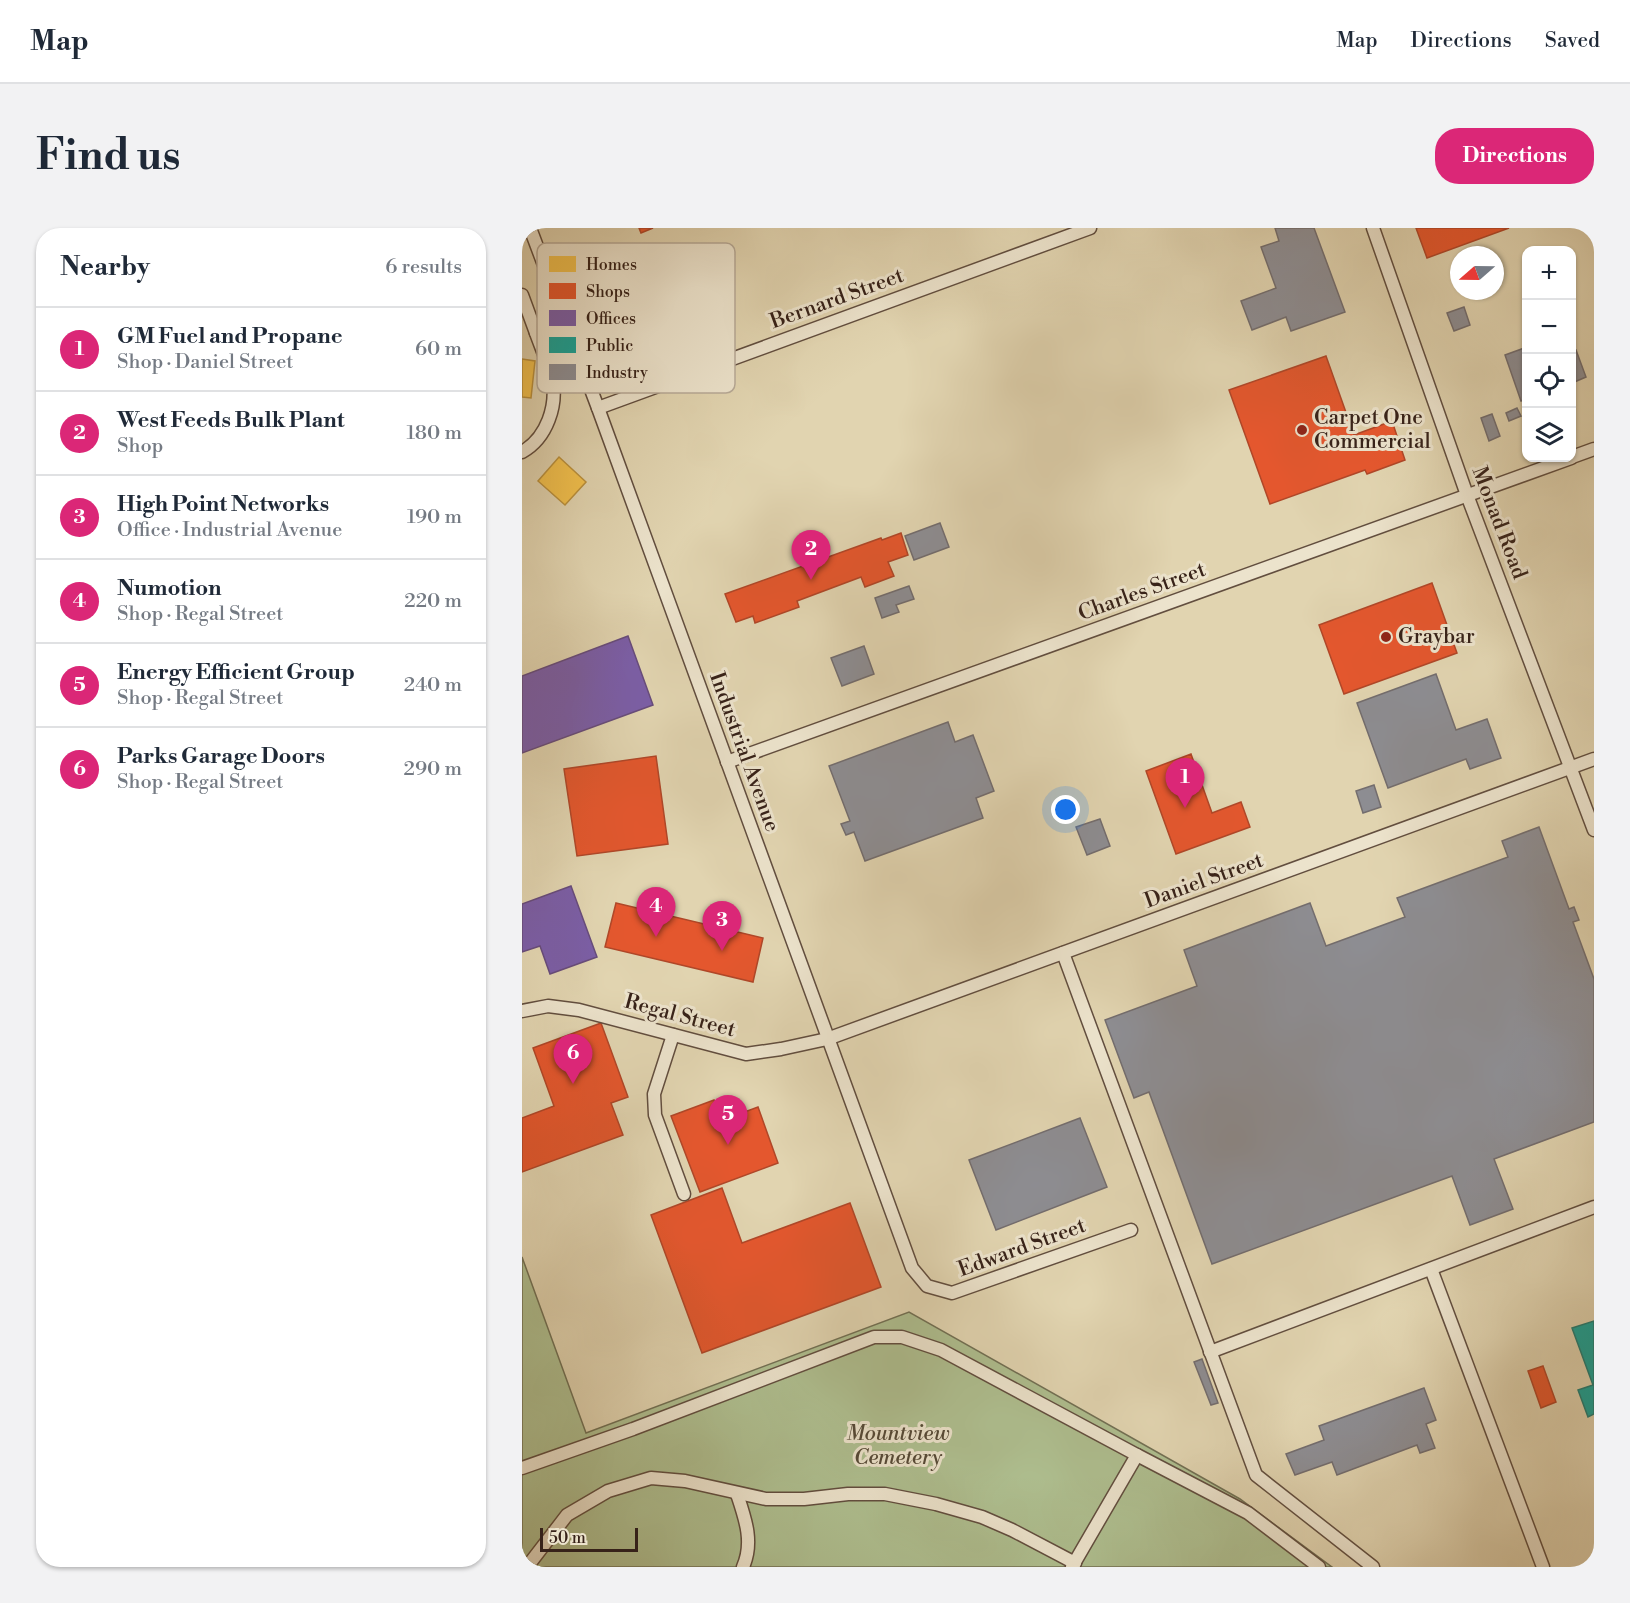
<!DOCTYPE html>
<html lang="en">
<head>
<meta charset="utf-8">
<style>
  :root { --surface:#fff; --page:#f2f2f3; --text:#1f2937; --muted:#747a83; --line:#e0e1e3; --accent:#db2777 }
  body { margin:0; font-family:"Libre Bodoni",serif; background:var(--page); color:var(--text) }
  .controls { position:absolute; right:18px; top:18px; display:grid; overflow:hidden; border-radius:12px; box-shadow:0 2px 4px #0004 }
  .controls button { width:54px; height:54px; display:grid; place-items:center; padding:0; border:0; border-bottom:2px solid var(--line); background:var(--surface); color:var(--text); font:30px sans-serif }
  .compass { position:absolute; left:928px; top:18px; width:54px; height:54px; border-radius:50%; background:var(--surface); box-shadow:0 2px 4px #0004; rotate:250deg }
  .scale { position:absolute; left:18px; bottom:15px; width:98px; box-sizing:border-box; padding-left:6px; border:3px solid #372219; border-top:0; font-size:16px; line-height:21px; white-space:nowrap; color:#372219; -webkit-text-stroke:4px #ece3cc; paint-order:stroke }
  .you { position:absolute; left:544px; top:582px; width:21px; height:21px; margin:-15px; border:4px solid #fff; border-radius:50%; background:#1a73e8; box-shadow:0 0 0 9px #1a73e833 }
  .badge { display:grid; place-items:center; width:39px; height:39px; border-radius:50%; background:var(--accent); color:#fff; font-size:20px; font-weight:700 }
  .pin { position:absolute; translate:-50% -50px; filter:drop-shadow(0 2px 3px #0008) }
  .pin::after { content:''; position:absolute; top:32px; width:21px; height:18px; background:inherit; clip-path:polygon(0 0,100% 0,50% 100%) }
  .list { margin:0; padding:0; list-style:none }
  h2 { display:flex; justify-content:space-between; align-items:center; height:78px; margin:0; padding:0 24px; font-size:26px }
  h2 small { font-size:20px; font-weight:400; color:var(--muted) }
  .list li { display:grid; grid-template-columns:39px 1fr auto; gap:18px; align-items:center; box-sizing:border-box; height:84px; padding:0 24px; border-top:2px solid var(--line) }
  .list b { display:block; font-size:22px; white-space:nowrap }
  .list p { margin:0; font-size:20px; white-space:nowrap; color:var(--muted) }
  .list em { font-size:20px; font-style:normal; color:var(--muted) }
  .icon { flex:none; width:33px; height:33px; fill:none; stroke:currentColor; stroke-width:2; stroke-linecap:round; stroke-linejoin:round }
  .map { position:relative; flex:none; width:1072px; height:1339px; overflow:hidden; border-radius:24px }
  header { display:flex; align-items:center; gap:36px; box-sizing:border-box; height:84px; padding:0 30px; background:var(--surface); border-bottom:2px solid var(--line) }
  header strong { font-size:28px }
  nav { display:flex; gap:33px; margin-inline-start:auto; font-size:21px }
  .intro { display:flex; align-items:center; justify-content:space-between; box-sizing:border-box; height:144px; padding:0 36px }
  h1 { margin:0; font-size:42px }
  .button { padding:15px 27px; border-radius:24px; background:var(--accent); color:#fff; font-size:21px; font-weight:700 }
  main { display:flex; gap:36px; padding:0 36px }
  aside { flex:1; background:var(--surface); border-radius:24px; box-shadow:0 2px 4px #0004 }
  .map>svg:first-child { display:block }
  .green { fill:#aebe8f; stroke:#727054; stroke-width:1.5 }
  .homes { fill:#f2c14e; stroke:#ba913e; stroke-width:1.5 }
  .shops { fill:#e4572e; stroke:#b04728; stroke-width:1.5 }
  .offices { fill:#7b5ea7; stroke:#674c7c; stroke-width:1.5 }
  .public { fill:#17a398; stroke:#217c72; stroke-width:1.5 }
  .industry { fill:#8d8d92; stroke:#736d6e; stroke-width:1.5 }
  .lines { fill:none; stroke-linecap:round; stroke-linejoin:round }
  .minor-casing { stroke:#624e3f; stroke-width:15 }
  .minor { stroke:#ece3cc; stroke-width:12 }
  .poi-dot { fill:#8f2418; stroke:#ece3cc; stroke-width:2 }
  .labels { text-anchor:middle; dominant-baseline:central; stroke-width:6; stroke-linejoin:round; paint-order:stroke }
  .street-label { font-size:21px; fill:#372219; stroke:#ece3cc }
  .poi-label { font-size:21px; fill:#372219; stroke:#ece3cc; text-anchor:start }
  .park-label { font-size:21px; font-style:italic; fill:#554936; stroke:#ece3cc }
  .key { fill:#ece3cc; stroke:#b6a996; stroke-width:1.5 }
  .key-label { font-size:16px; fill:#372219 }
</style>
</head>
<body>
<header>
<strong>Map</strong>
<nav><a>Map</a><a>Directions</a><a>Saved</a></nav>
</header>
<div class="intro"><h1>Find us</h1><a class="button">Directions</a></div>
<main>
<aside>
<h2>Nearby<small>6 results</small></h2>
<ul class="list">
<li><span class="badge">1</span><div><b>GM Fuel and Propane</b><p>Shop · Daniel Street</p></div><em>60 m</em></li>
<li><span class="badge">2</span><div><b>West Feeds Bulk Plant</b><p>Shop</p></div><em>180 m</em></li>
<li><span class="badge">3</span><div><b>High Point Networks</b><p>Office · Industrial Avenue</p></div><em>190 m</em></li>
<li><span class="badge">4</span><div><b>Numotion</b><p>Shop · Regal Street</p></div><em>220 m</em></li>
<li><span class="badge">5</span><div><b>Energy Efficient Group</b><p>Shop · Regal Street</p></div><em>240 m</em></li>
<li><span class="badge">6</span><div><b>Parks Garage Doors</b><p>Shop · Regal Street</p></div><em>290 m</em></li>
</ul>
</aside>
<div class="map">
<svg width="1072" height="1339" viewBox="0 0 1072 1339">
  <rect width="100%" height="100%" fill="#e1d4b0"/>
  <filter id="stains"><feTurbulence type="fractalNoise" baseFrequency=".00333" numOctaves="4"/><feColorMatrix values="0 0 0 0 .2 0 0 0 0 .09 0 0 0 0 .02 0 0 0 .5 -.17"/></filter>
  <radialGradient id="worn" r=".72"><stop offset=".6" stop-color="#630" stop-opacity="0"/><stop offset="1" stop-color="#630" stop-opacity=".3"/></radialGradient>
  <polygon class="green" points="0,1029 64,1205 387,1084 718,1271 810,1339 0,1339"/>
  <g class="homes">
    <polygon points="0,131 13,133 9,170 0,169"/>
    <polygon points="37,229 64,254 43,277 16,253"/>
  </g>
  <g class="shops">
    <polygon points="117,0 131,0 119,5"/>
    <polygon points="894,0 987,0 905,30"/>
    <polygon points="804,128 832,207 870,193 883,232 845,246 843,242 748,276 707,162"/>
    <polygon points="379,305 386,327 366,334 372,348 343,359 339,349 275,373 277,379 233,395 231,388 214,394 203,366 359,310 360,312"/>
    <polygon points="910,355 935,425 822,466 797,397"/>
    <polygon points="669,526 690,585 719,574 728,599 654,626 624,543"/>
    <polygon points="134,528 146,616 55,628 42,541"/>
    <polygon points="94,675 241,710 231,754 83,719"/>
    <polygon points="79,795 106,869 89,875 101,907 0,944 0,890 32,878 11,820"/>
    <polygon points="192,872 195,882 217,875 220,885 236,879 256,935 178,964 149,888"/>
    <polygon points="200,960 220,1015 328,975 359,1059 180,1125 129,987"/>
    <polygon points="1021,1138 1034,1174 1019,1180 1006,1143"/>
  </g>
  <g class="offices">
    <polygon points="106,408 131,477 0,525 0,448"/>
    <polygon points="49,658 75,729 28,746 18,718 0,724 0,676"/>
  </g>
  <polygon class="public" points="1072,1093 1072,1186 1066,1189 1056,1162 1071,1157 1050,1100"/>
  <g class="industry">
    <polygon points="753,0 792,0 823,84 769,103 764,89 730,102 719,73 754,60 739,19 757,13"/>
    <polygon points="942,79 948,97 932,103 925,85"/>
    <polygon points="1005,119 1005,171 999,173 983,127"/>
    <polygon points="1054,122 1064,149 1050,155 1050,123"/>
    <polygon points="995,180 999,188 987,193 984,185"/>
    <polygon points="970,186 978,208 967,213 959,190"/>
    <polygon points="418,295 427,319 392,332 383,308"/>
    <polygon points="387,358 392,371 374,377 377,384 360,390 353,370"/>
    <polygon points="342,418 352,446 320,458 309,430"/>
    <polygon points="914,446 934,502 965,491 979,530 948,541 944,531 866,560 835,475"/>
    <polygon points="426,494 433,514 451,507 472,563 454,570 461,590 343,633 332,604 324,607 319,596 328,593 307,538"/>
    <polygon points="852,557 859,579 841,585 834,563"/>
    <polygon points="578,591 588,618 565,627 554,599"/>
    <polygon points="1017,599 1047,681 1052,679 1057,692 1051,694 1072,751 1072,894 972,931 991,981 948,997 930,948 690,1036 627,864 612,870 583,792 675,758 662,722 788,675 804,718 883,689 875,670 986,629 980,613"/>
    <polygon points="558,890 585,959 474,1002 447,932"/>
    <polygon points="680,1131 696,1175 689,1177 672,1134"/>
    <polygon points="902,1160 914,1192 904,1196 913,1220 898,1225 895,1217 815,1247 810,1234 773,1247 764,1226 802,1212 797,1198"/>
  </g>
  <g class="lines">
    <defs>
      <g id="minor">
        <polyline points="8,0 76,180 390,1040 405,1058 430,1065 609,1002"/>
        <polyline points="851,0 945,267 1072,602"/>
        <polyline points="0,67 14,105"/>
        <polyline points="76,180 568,0"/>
        <path d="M0,224C25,210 36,177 30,150C26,135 19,119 14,105L42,94"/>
        <polyline points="1050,229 1072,221"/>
        <polyline points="205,534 1049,230"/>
        <polyline points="541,725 734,1247 851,1339"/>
        <polyline points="0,783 26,778 57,782 224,826 259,821 305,811 1072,531"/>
        <polyline points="151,807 132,866 133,887 162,966"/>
        <polyline points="909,1041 1021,1339"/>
        <polyline points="688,1124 1072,979"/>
        <polyline points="615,1227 726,1285 797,1339"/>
        <polyline points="0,1240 111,1201 352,1109 380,1109 419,1122 615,1227 550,1339"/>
        <path d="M215,1266C223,1290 232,1314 221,1339"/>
        <polyline points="5,1339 45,1287 86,1263 129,1250 163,1253 244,1271 282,1271 326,1266 363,1266 414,1276 460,1289 490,1302 553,1335"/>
      </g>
    </defs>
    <use href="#minor" class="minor-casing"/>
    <use href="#minor" class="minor"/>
  </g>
  <g class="poi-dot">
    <circle cx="780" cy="202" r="6"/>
    <circle cx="864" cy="409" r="6"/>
  </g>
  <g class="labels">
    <g class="street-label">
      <text transform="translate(315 71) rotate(-20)">Bernard Street</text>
      <text transform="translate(977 295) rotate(69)">Monad Road</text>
      <text transform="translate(620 364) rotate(-20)">Charles Street</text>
      <text transform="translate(222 524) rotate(70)">Industrial Avenue</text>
      <text transform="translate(682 653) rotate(-20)">Daniel Street</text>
      <text transform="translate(158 788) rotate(15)">Regal Street</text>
      <text transform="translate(500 1020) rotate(-20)">Edward Street</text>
    </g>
    <g class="poi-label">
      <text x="792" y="190">Carpet One<tspan x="792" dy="24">Commercial</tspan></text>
      <text x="876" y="409">Graybar</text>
    </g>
    <g class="park-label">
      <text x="376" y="1206">Mountview<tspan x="376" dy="24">Cemetery</tspan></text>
    </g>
  </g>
  <rect x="15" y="15" width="198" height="150" rx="9" class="key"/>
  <rect x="27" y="28" width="27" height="16" fill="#f2c14e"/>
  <rect x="27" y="55" width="27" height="16" fill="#e4572e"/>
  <rect x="27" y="82" width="27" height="16" fill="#7b5ea7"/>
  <rect x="27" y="109" width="27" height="16" fill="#17a398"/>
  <rect x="27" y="136" width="27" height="16" fill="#8d8d92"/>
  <g class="key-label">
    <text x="64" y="42">Homes</text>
    <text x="64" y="69">Shops</text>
    <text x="64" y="96">Offices</text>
    <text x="64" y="123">Public</text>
    <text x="64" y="150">Industry</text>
  </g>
  <rect width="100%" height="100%" filter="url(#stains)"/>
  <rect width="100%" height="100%" fill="url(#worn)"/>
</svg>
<div class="controls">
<button>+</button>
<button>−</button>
<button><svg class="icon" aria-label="locate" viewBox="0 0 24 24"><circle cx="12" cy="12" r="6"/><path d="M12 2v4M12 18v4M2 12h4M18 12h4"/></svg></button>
<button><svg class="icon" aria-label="layers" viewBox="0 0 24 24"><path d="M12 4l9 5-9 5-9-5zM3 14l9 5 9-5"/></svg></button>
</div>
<svg class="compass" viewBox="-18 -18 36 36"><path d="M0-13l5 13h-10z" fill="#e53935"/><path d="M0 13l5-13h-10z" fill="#747a83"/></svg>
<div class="scale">50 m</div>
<div class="you"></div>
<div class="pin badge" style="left:663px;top:580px">1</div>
<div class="pin badge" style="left:289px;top:352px">2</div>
<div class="pin badge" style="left:200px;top:723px">3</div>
<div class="pin badge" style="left:134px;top:709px">4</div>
<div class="pin badge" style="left:206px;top:917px">5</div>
<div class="pin badge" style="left:51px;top:856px">6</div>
</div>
</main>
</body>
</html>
